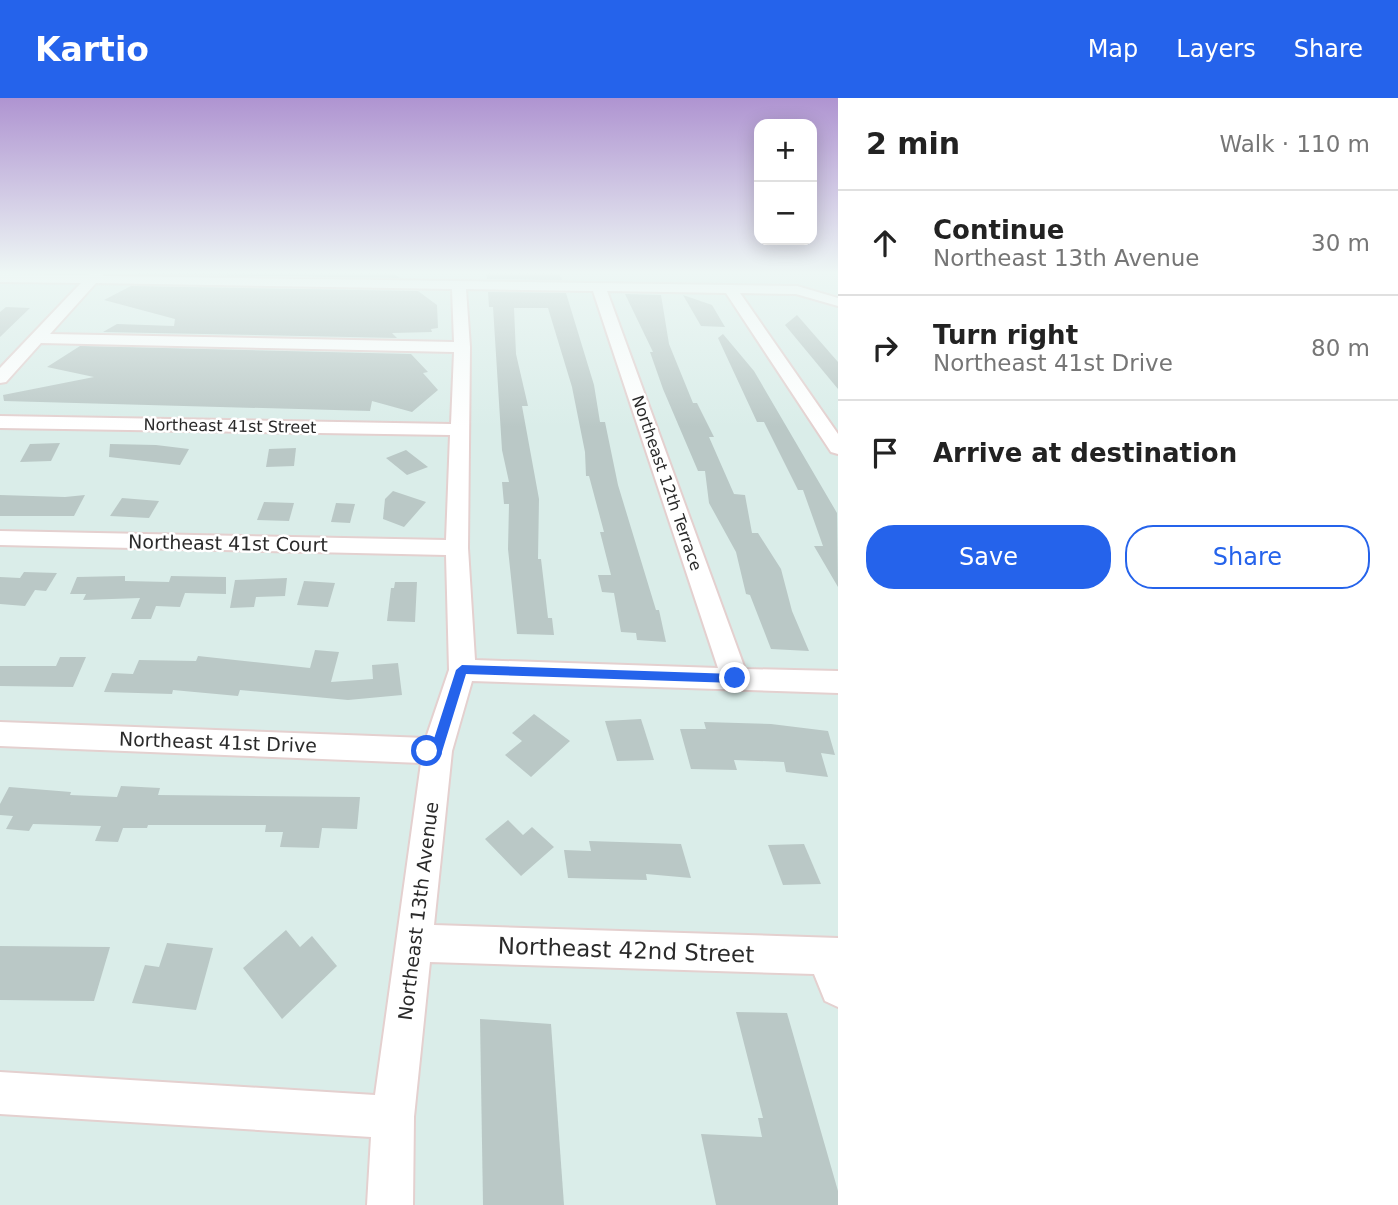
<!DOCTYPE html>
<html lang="en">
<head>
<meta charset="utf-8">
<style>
  :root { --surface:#fff; --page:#f6f6f6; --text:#222; --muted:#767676; --line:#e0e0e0; --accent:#2563eb }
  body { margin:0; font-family:"DejaVu Sans",sans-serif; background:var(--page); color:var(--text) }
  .controls { position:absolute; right:21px; top:21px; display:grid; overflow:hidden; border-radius:14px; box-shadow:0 4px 18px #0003 }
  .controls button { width:63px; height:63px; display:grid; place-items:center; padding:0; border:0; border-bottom:2px solid var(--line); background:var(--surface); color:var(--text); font:35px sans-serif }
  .stop { position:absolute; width:21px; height:21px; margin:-16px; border:5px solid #2563eb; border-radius:50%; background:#fff }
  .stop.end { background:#2563eb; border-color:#fff; box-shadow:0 2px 7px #0008 }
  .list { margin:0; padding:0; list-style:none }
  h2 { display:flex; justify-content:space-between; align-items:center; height:91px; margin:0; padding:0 28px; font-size:30px }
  h2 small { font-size:23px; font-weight:400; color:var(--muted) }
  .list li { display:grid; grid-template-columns:46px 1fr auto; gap:21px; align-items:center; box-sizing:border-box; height:105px; padding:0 28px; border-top:2px solid var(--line) }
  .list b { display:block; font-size:26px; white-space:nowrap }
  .list p { margin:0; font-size:23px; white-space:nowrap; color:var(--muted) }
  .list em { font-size:23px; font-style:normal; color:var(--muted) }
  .actions { display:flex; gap:14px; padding:21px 28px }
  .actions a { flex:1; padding:16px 0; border:2px solid var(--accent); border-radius:28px; text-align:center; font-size:24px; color:var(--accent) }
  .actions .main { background:var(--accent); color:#fff }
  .icon { flex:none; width:38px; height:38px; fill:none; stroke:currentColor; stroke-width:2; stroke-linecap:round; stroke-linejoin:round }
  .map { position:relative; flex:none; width:838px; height:1107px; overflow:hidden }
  header { display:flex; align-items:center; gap:42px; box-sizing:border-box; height:98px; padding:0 35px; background:var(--accent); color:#fff }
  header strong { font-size:33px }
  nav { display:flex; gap:38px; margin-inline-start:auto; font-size:24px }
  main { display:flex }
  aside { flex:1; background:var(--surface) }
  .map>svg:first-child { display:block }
  .building { fill:#bac8c6 }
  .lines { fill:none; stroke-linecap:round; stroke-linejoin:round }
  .street-casing { stroke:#e4d0cf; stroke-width:4 }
  .street { fill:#fff; fill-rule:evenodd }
  .route { fill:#2563eb }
  .labels { text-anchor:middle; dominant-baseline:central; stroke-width:5; stroke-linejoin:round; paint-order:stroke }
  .far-street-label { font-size:16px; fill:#2a2a2a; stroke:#fff }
  .street-label { font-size:19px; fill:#2a2a2a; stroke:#fff }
  .near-street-label { font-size:23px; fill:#2a2a2a; stroke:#fff }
</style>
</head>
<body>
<header>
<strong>Kartio</strong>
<nav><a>Map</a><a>Layers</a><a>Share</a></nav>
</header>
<main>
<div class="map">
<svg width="838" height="1107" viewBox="0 0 838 1107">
  <rect width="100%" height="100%" fill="#daede9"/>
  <g class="building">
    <polygon points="132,174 392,174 400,180 132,176"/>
    <polygon points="486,174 559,174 562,182 487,181"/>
    <polygon points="131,188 418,193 437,207 438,230 431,231 432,234 392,235 397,240 103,234 117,226 174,228 175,221 104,202"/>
    <polygon points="488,194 566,195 594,287 600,324 605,324 618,387 656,512 659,512 666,544 637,542 636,535 621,534 614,495 602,494 598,477 611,477 600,434 604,434 589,378 586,378 585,354 572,289 548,210 514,210 516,256 528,308 522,308 539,401 538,461 541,461 548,520 552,520 554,537 517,536 508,451 509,406 504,406 502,384 509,384 502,352 493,209 489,209"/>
    <polygon points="625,196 661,197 669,246 693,305 697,305 714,339 709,339 734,396 745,397 752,435 758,435 781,471 792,513 809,553 771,551 750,497 746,496 736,454 709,405 705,373 698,373 663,291 650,254 653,254"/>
    <polygon points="683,197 712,207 725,229 701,228"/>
    <polygon points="6,209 30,210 0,239 0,214"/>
    <polygon points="797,217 838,264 838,291 785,227"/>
    <polygon points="723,236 754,273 837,415 838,489 814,448 823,448 803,392 798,392 764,324 757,324 718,240"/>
    <polygon points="80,248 411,256 428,274 423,275 438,292 412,314 372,303 370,313 4,303 3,297 94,279 47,269"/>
    <polygon points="60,345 51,363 20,364 30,346"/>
    <polygon points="110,346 156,347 189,351 180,367 109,359"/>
    <polygon points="296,350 294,368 266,369 269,351"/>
    <polygon points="406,352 428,369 407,377 386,360"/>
    <polygon points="393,393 426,404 404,429 383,421 385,401"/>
    <polygon points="0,397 65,399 85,397 74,418 0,418"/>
    <polygon points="122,400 159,403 149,420 110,418"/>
    <polygon points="264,404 294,405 289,423 257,422"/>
    <polygon points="336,405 355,406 350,425 331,424"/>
    <polygon points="24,474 57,475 46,493 35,492 25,508 0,506 0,479 20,480"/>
    <polygon points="125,478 125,483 169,484 171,478 226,479 226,496 185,495 180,509 156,508 151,521 131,521 140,500 83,502 86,496 70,496 77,479"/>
    <polygon points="287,480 285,498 256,499 254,509 230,510 235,482"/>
    <polygon points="304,483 335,485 328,509 297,507"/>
    <polygon points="395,484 417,484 415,524 387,523 391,490 394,490"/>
    <polygon points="315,552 339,554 331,584 373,581 372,567 398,565 402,597 348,602 240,592 238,598 173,592 172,596 104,594 112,575 133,576 139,562 196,563 198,558 310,570"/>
    <polygon points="60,559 86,559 73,589 0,588 0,568 56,568"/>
    <polygon points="534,616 570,643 531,679 505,657 522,643 512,635"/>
    <polygon points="641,621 654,662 617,663 605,623"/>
    <polygon points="704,624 771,626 828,633 835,657 821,655 828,679 786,674 784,664 734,662 737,672 691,671 680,631 706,631"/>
    <polygon points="121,688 160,690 158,697 360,699 357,731 322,730 319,750 280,749 283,734 265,734 266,727 148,727 147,730 123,730 118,744 95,743 101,728 33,726 29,733 6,731 13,718 0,717 0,706 9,689 71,694 70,697 117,699"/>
    <polygon points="508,722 523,737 532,729 554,749 521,778 485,741"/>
    <polygon points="589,743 681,746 691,780 646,776 647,782 568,780 564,752 591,753"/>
    <polygon points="804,746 821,786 783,787 768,747"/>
    <polygon points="286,832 300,849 312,838 337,868 282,921 243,870"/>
    <polygon points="167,845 213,850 196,912 132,905 145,867 159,869"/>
    <polygon points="0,848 110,849 94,903 0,902"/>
    <polygon points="736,914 787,915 838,1093 838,1107 716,1107 701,1036 762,1039 758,1020 763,1020"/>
    <polygon points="480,921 551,926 564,1107 483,1107"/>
  </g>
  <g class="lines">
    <defs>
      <path id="street" d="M92,174H104L103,178L797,188L838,200V208L796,196L740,195L838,336V356L831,354L726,195L607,193L745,571L838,573V595L472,583L452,653L434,827L838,840V909L825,903L814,876L430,864L414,1019L413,1107H367L371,1039L0,1016V974L375,997L421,665L0,648V624L426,640L449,572L446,457L0,447V433L446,442L450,337L0,330V318L451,326L454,254L41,245L6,284L0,285V270L81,185L0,184V176L88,177ZM96,185L452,191L454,244L50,236ZM466,191L593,193L718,570L475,562L468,450L470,249Z"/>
    </defs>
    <use href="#street" class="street-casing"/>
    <use href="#street" class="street"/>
  </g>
  <linearGradient id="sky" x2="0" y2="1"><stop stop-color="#af94d1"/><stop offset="0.53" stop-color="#eef7f5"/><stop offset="1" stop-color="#eef7f5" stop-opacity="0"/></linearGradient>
  <rect width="838" height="329" fill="url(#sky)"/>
  <polygon class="route" points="462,567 735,576 741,580 735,585 466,576 441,657 422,656 422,649 432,647 456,572"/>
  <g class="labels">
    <g class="far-street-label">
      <text transform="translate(230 328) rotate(1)">Northeast 41st Street</text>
      <text transform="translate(667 385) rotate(71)">Northeast 12th Terrace</text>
    </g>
    <g class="street-label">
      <text transform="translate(228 445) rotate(1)">Northeast 41st Court</text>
      <text transform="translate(218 644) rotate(2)">Northeast 41st Drive</text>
      <text transform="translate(418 813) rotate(-83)">Northeast 13th Avenue</text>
    </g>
    <g class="near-street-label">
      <text transform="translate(626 852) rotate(2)">Northeast 42nd Street</text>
    </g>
  </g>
</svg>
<div class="controls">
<button>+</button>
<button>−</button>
</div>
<div class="stop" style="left:427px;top:653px"></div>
<div class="stop end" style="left:735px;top:580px"></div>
</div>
<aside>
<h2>2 min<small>Walk · 110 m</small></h2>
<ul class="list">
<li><svg class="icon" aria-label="ahead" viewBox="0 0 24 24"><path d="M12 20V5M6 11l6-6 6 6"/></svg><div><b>Continue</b><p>Northeast 13th Avenue</p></div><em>30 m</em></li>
<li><svg class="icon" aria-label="right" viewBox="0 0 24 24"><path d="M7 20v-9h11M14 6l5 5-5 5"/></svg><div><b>Turn right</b><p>Northeast 41st Drive</p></div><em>80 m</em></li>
<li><svg class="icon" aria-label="arrive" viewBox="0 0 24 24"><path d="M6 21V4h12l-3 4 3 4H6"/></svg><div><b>Arrive at destination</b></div></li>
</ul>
<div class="actions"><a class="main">Save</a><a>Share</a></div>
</aside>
</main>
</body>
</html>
